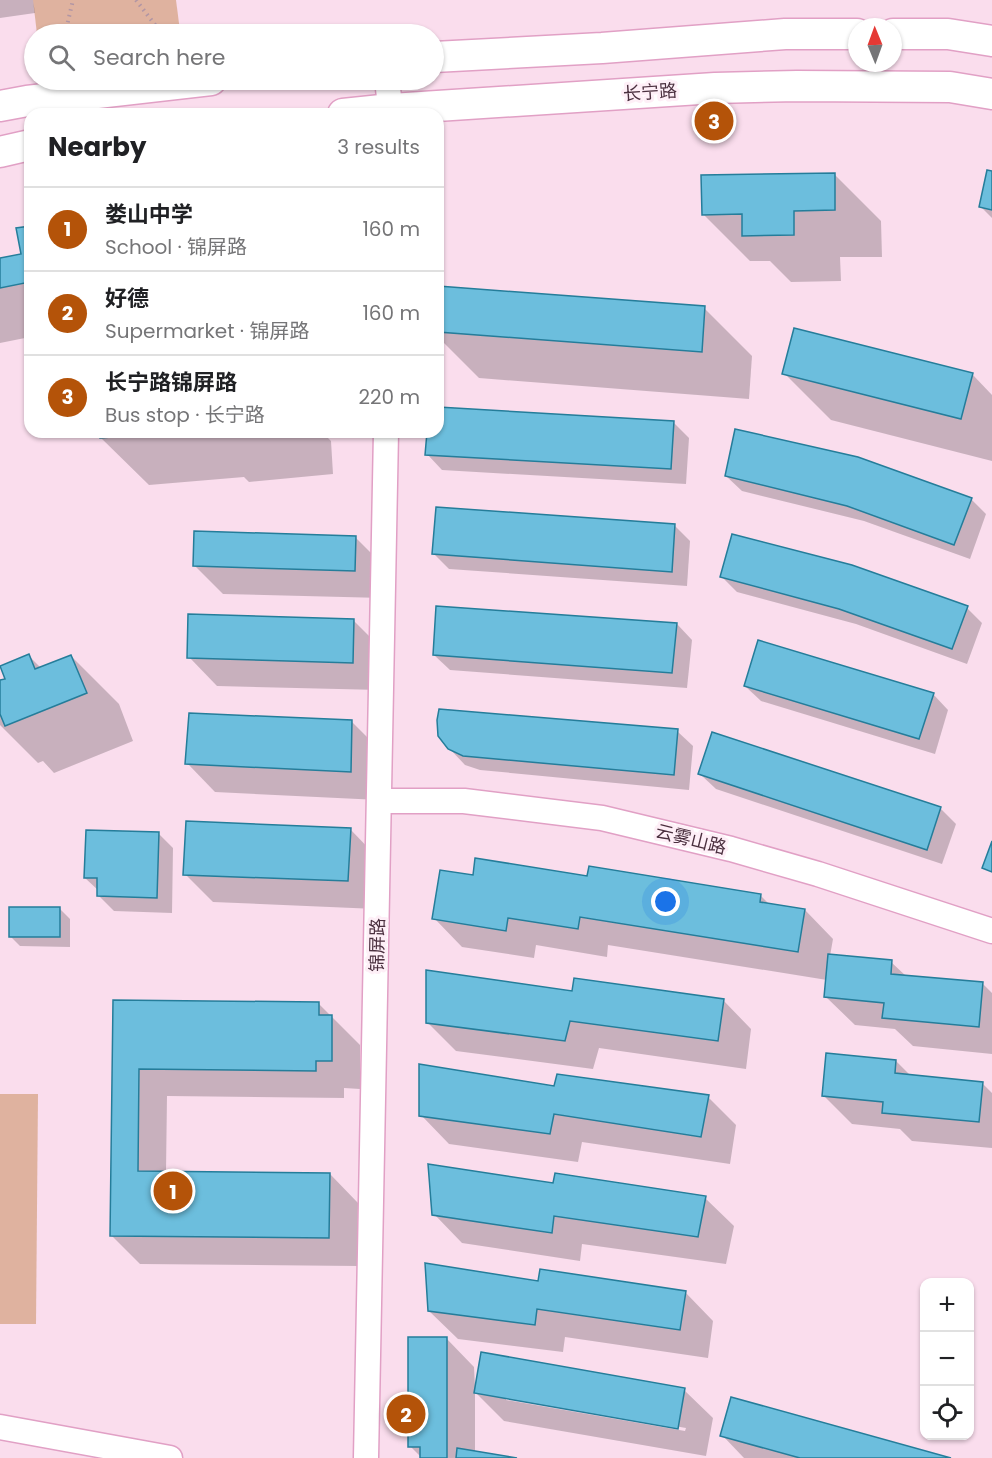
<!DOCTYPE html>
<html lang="en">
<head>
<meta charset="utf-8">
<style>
  :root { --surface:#fff; --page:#f6f6f6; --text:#202124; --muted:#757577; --line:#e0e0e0; --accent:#b45309 }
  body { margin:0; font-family:Poppins,"Noto Sans SC",sans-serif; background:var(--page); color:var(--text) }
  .controls { position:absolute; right:18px; bottom:18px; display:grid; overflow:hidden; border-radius:12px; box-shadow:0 2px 4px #0004 }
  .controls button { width:54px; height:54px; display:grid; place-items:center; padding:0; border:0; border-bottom:2px solid var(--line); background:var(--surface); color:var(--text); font:30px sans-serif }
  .compass { position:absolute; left:848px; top:18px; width:54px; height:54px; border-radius:50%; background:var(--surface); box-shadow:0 2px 4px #0004; rotate:359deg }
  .you { position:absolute; left:666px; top:902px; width:21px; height:21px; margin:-15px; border:4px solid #fff; border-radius:50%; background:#1a73e8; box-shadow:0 0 0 9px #1a73e833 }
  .badge { display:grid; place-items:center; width:39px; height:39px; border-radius:50%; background:var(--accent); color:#fff; font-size:20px; font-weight:700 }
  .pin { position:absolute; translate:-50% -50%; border:3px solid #fff; box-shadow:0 2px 6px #0006 }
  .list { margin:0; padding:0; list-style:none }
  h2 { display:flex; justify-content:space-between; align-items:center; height:78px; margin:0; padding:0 24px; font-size:26px }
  h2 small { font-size:20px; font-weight:400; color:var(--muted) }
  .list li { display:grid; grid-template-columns:39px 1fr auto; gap:18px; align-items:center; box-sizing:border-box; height:84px; padding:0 24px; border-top:2px solid var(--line) }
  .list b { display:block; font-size:22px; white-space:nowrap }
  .list p { margin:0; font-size:20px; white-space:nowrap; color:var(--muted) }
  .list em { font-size:20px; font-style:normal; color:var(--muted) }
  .icon { flex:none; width:33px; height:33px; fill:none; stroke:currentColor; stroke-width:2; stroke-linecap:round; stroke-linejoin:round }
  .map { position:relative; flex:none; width:992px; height:1458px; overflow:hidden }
  .search { position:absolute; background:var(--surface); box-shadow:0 2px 4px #0004; left:24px; top:24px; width:420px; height:66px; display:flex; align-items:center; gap:15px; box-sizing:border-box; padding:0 21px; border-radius:33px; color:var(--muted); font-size:22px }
  .panel { position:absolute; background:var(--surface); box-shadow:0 2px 4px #0004; left:24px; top:108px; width:420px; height:330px; border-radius:18px }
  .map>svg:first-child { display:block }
  .green { fill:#dfb29f }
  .shadow { fill:#0003; fill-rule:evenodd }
  .building { fill:#6cbedd; stroke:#257d9a; stroke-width:1.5 }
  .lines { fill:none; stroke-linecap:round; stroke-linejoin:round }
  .minor-casing { stroke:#e1a0c5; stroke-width:27 }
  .major-casing { stroke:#e1a0c5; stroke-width:33 }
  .path { stroke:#b195a4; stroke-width:4; stroke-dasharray:1.5 4.5; stroke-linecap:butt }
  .minor { stroke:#fff; stroke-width:24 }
  .major { stroke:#fff; stroke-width:30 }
  .labels { text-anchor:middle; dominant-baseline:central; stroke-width:6; stroke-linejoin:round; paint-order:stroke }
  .street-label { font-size:18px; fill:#4b303f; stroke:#feeff7 }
</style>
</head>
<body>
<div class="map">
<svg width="992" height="1458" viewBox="0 0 992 1458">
  <rect width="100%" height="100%" fill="#fadded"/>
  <g class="green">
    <polygon points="33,0 176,0 180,31 157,34 37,34"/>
    <polygon points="0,1094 38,1094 36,1324 0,1324"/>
  </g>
  <g class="shadow">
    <polygon points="0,0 33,0 35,13 0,18"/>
    <polygon points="992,172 992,218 981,207"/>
    <polygon points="834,174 881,221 882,257 840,257 841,281 791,282 770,261 750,261 703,214"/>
    <polygon points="30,227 30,337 0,343 0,259 23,255"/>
    <polygon points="438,288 704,308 752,356 749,399 479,378 438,337"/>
    <polygon points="784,373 972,374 992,395 992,461 831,420"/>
    <polygon points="438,409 673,422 689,438 686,484 442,470 427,454 428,432 438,432"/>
    <polygon points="101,432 322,432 331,441 333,474 249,482 244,477 149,485 101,438"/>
    <polygon points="726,476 971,499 986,514 970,559 864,521 742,491"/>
    <polygon points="675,526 690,541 687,586 449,569 433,553"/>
    <polygon points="355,537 384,566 383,598 223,594 195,566"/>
    <polygon points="722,577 967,608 982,623 967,664 856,624 737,592"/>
    <polygon points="353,620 382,649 380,690 217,686 189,657"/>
    <polygon points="677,624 692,640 687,688 450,670 434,655"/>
    <polygon points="29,656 41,668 71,656 119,704 133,741 54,773 43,761 38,763 0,725 0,682 7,679"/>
    <polygon points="745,686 933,694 948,710 935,754 761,701"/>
    <polygon points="351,721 380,750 379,800 215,792 187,763"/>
    <polygon points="677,731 693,746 689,790 480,770 465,765 449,748"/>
    <polygon points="700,774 940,808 956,824 942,864 716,789"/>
    <polygon points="350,829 378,858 376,909 213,902 185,874"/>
    <polygon points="158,833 173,848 172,913 114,911 98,895 99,891 85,878"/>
    <polygon points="474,877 588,878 760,895 770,905 805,910 833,939 830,956 891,962 906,976 982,983 992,993 992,1054 913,1046 895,1029 855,1025 826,997 827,980 608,945 607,957 536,945 534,958 462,947 434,918"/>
    <polygon points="60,909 70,919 70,947 20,946 10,936"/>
    <polygon points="573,993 723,1000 751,1029 746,1069 599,1048 593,1069 456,1051 427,1022"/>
    <polygon points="114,1001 318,1003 360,1045 360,1089 344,1088 344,1098 167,1096 166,1172 330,1174 358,1203 357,1266 140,1264 112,1236"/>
    <polygon points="896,1061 911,1076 983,1084 992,1093 992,1148 912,1141 900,1129 852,1124 824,1096"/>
    <polygon points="555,1088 708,1097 736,1125 730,1164 582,1142 578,1162 449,1144 421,1115"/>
    <polygon points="555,1184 705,1198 734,1226 726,1264 582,1244 580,1261 462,1243 434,1214"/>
    <polygon points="539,1282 685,1292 713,1321 708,1358 565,1337 563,1352 458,1339 429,1311"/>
    <path d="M446,1338L474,1367L475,1387L684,1390L713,1418L706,1456L504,1421L475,1392V1453L507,1458H422L410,1446ZM506,1397L686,1428L685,1431L506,1400Z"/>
    <polygon points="722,1435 946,1458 744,1458"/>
  </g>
  <g class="building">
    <polygon points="987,170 992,171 992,210 979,207"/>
    <polygon points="835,173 835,210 794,211 794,235 742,236 742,214 702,215 701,175"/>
    <polygon points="30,226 30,282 0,288 0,258 21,254 16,228"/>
    <polygon points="438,286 705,306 702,352 438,332"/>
    <polygon points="794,328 973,373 961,419 782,374"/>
    <polygon points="438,407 674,421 671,469 425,455 427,432 438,432"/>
    <polygon points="735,429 858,457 972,498 954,545 847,506 725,476"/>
    <polygon points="99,432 173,432 100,438"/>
    <polygon points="436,507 675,524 672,572 432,554"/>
    <polygon points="194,531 356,536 355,571 193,566"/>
    <polygon points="732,534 852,565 968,606 952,649 839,609 720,577"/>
    <polygon points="436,606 677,623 672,673 433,655"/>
    <polygon points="188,614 354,619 353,663 187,658"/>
    <polygon points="758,640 934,693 919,739 744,686"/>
    <polygon points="29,654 35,669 71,655 87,693 5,726 0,714 0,680 5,679 0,666"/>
    <polygon points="439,709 678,729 674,775 463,756 448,749 438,736 437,720"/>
    <polygon points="189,713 352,720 351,772 185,764"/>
    <polygon points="712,732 941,807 927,850 698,774"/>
    <polygon points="186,821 351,828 348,881 183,875"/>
    <polygon points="86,830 159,832 157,898 97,896 97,878 84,878"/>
    <polygon points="992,841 992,872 982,868"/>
    <polygon points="475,858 587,876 589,866 761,894 760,902 805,909 798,952 580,917 578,929 508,918 506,931 432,919 440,870 473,875"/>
    <rect x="9" y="907" width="51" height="30"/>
    <polygon points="828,954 892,960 891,974 983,982 979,1027 882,1018 884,1003 824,997"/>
    <polygon points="426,970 572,991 574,978 724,999 718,1041 570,1021 565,1041 426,1023"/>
    <polygon points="113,1000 319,1002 319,1015 332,1015 332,1061 316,1061 316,1071 139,1069 138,1171 330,1173 329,1238 110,1236"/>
    <polygon points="826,1053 896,1060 895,1073 983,1082 979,1122 882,1113 883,1102 822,1096"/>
    <polygon points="419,1064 554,1086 557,1074 709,1095 701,1137 554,1114 550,1134 419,1116"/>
    <polygon points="428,1164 553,1183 555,1173 706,1196 698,1237 554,1216 552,1233 432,1215"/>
    <polygon points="425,1263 538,1281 540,1269 686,1291 680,1330 537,1309 535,1325 428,1311"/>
    <polygon points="408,1337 447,1337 447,1458 420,1458 420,1447 408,1447"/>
    <polygon points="481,1352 685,1388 678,1429 474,1393"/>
    <polygon points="731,1397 951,1458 800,1458 720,1436"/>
    <polygon points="457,1448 517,1458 456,1458"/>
  </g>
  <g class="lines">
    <defs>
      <g id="minor">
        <polyline points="387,80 391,114"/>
        <polyline points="380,801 464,801 602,818 731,849 818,874 992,931"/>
        <polyline points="0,1427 170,1458"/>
        <polyline points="366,1458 386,432"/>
      </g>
      <g id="major">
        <polyline points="893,34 948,34 992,41"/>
        <polyline points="434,57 602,48 785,34 857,34"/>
        <polyline points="0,106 27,101 211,80"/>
        <polyline points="343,114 391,109 715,88 797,86 950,87 992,94"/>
        <polyline points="0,152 30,145"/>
      </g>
    </defs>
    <use href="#minor" class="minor-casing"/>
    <use href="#major" class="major-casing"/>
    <g class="path">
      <polyline points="136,0 162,34"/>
      <polyline points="65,34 73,0"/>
    </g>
    <use href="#minor" class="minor"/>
    <use href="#major" class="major"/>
  </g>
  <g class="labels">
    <g class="street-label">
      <text transform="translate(650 92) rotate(-4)">长宁路</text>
      <text transform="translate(691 839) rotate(14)">云雾山路</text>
      <text transform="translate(377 945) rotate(-89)">锦屏路</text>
    </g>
  </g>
</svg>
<div class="controls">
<button>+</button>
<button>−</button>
<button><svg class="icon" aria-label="locate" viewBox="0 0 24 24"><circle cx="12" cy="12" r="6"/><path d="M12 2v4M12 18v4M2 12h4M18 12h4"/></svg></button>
</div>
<svg class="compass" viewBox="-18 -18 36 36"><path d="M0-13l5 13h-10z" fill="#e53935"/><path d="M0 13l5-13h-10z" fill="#757577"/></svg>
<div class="you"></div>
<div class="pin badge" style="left:173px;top:1191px">1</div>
<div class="pin badge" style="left:406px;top:1414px">2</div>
<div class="pin badge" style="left:714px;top:121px">3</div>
<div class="search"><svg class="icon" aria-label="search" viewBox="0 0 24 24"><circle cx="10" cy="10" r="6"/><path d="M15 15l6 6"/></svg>Search here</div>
<section class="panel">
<h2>Nearby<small>3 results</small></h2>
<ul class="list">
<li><span class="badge">1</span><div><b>娄山中学</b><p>School · 锦屏路</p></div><em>160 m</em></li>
<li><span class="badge">2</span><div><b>好德</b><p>Supermarket · 锦屏路</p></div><em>160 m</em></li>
<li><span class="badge">3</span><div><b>长宁路锦屏路</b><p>Bus stop · 长宁路</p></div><em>220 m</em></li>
</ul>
</section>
</div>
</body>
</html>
